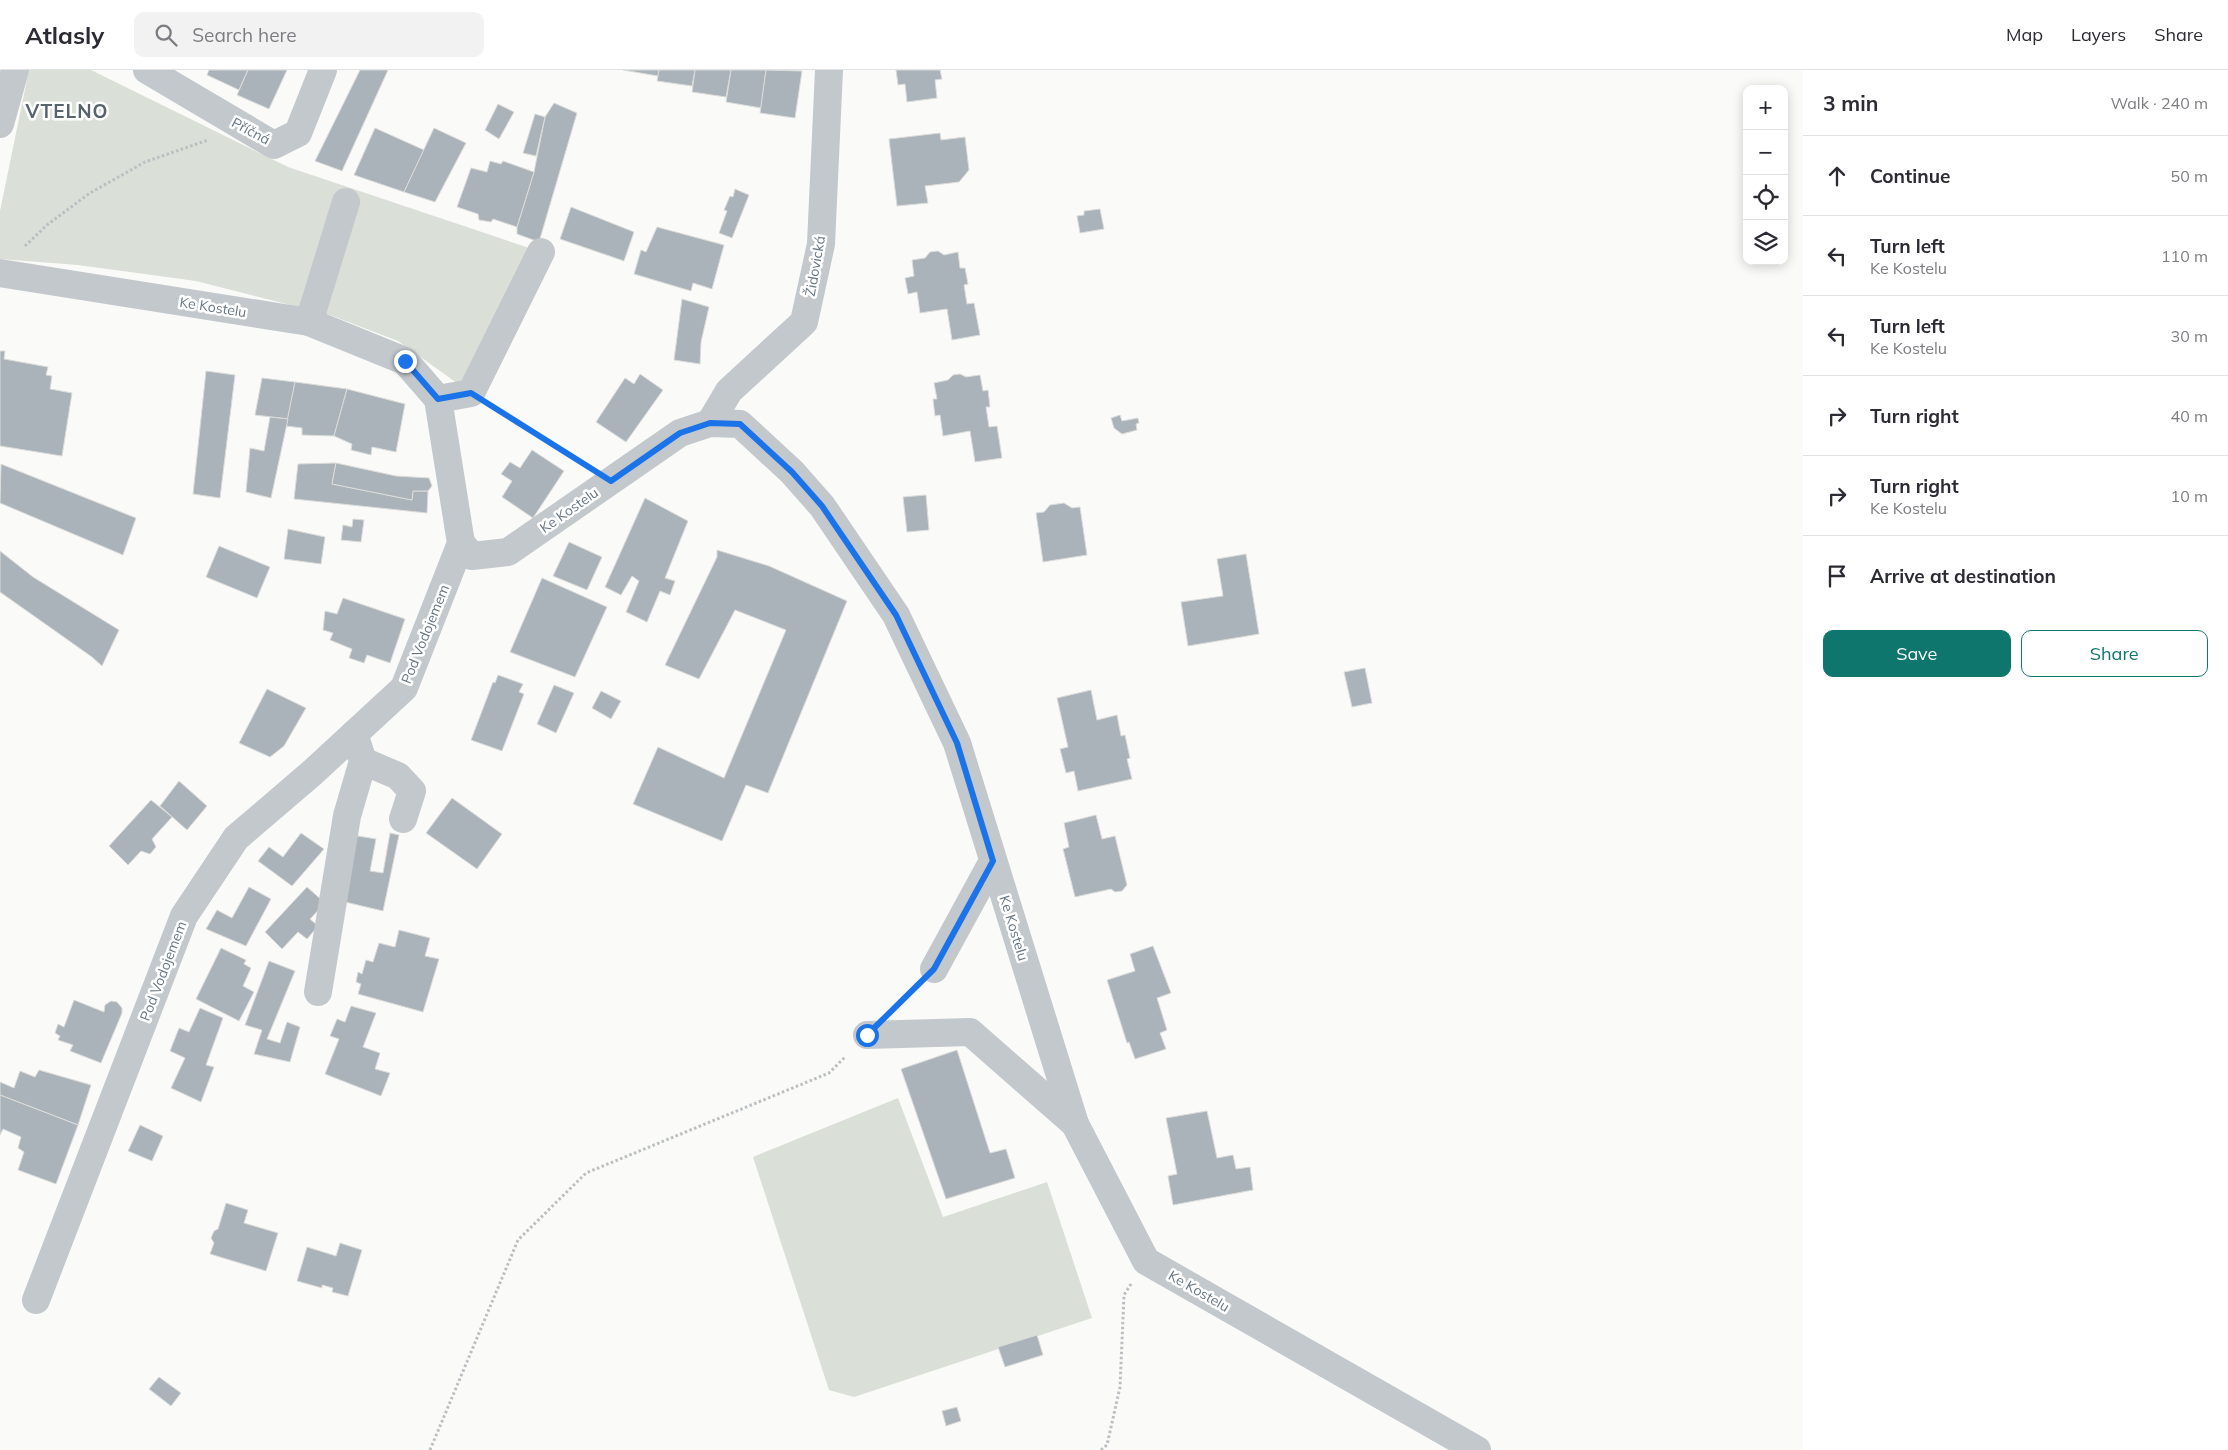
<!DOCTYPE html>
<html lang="en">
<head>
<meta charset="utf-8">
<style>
  :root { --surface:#fff; --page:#f2f2f3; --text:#2b2b33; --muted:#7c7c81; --line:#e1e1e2; --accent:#0f766e }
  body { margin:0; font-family:Mulish,sans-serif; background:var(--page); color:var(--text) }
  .controls { position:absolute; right:15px; top:15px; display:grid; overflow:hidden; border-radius:10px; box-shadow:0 2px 12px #0003 }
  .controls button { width:45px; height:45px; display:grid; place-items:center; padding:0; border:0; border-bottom:1px solid var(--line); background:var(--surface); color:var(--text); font:25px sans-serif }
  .stop { position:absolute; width:15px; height:15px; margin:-11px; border:4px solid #1a73e8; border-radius:50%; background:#fff }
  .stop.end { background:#1a73e8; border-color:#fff; box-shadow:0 1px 5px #0008 }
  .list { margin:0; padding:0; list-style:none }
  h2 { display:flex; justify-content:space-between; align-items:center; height:65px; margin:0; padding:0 20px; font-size:21px }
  h2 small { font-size:16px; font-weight:400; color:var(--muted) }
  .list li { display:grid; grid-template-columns:32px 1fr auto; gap:15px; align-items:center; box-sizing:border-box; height:80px; padding:0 20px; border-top:1px solid var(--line) }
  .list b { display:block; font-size:19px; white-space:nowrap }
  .list p { margin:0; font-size:16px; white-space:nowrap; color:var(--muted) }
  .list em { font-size:16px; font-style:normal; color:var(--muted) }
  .actions { display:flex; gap:10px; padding:15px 20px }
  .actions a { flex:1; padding:11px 0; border:1px solid var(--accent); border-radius:10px; text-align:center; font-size:18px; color:var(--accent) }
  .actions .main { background:var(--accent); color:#fff }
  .icon { flex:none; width:28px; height:28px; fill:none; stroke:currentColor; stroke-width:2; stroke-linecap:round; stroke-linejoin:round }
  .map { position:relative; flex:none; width:1803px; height:1380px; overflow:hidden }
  header { display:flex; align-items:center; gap:30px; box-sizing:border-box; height:70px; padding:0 25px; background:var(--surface); border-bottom:1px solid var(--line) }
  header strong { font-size:24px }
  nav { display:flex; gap:28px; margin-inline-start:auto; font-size:18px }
  .search { width:350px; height:45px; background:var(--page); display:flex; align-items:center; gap:12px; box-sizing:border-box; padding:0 18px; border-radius:10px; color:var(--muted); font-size:19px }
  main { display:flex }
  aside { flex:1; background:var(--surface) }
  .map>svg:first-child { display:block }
  .green { fill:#dadfd7 }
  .building { fill:#aab3b9; stroke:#dcdcda }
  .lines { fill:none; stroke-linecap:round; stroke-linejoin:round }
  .path { stroke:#bbbfc2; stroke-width:3; stroke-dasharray:2.5 2.5; stroke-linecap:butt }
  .minor { stroke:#c3c8cc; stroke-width:28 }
  .route { stroke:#1a73e8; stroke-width:6 }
  .labels { text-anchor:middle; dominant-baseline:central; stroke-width:5; stroke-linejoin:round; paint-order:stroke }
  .street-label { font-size:14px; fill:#657683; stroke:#fff }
  .district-label { font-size:19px; font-weight:bold; letter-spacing:1px; fill:#57646e; stroke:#fff }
</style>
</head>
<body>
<header>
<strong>Atlasly</strong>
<div class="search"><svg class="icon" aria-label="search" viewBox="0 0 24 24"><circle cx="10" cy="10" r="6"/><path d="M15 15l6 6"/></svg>Search here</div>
<nav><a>Map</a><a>Layers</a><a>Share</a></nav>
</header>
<main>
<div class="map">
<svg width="1803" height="1380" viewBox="0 0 1803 1380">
  <rect width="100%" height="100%" fill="#fafaf8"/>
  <g class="green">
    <polygon points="29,0 91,0 288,97 541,182 471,323 398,271 330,245 196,211 78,195 0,189 0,141"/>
    <polygon points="898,1028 943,1147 1047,1112 1092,1248 854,1327 829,1320 753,1087"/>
  </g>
  <g class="building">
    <polygon points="209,0 248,0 239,20 207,5"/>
    <polygon points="248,0 287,0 269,39 237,25"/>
    <polygon points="360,0 388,0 342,101 315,91"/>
    <polygon points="623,0 659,0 658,6"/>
    <polygon points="659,0 695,0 692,16 657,11"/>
    <polygon points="695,0 731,0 726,27 692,22"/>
    <polygon points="731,0 766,0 761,38 726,32"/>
    <polygon points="766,0 802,1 795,48 760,43"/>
    <polygon points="896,0 940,0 942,9 935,10 937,28 907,32 905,14 898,15"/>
    <polygon points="554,33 577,43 539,172 517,164 517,157 534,102 545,47"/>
    <polygon points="498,34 514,42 499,69 485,60"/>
    <polygon points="535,44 545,47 536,86 523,83"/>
    <polygon points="375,58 424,80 404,122 354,105"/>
    <polygon points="434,58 466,73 435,132 404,122"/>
    <polygon points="940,63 941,70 965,67 969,100 959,112 925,116 928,133 897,136 889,69"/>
    <polygon points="490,91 501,94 503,91 534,102 517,157 493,149 491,152 479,150 478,144 457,137 471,98 487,102"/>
    <polygon points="735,119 749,125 732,168 719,163 727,141 724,140 730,126 733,127"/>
    <polygon points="571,137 634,162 624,191 560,169"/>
    <polygon points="1100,139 1104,159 1080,163 1077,146 1084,145 1084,141"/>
    <polygon points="657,157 724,175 712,219 693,213 691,221 634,204 641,180 646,182"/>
    <polygon points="938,181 944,185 958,182 960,198 965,198 968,214 964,215 967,234 974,233 980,265 952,270 947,239 920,243 917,222 908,224 905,208 914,206 912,190 925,188 930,182"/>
    <polygon points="682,229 709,237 701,272 700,294 674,290"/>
    <polygon points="0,281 5,281 4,289 48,297 46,305 52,306 50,319 72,323 62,386 0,376"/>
    <polygon points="206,301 235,305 220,428 193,424"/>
    <polygon points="640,304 663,320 626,372 596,352 625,308 634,314"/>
    <polygon points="960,304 966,307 980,305 983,321 988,320 990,337 986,337 989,357 997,356 1002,388 975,392 970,361 943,366 940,345 935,346 933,329 937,329 934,313 948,310 953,305"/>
    <polygon points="262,308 295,312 288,349 255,345"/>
    <polygon points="295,312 347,319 334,366 302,365 302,358 286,356"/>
    <polygon points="347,319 405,334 396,382 372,377 371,385 351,380 352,374 334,366"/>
    <polygon points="1120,345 1122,351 1138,348 1139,353 1136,354 1137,360 1122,364 1114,358 1111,348"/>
    <polygon points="270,347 288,349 271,428 246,422 250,378 264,381"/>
    <polygon points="532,380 564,401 533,448 502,427 512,411 501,404 510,392 520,398"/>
    <polygon points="336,393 332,414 412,430 413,421 428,421 427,443 294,429 298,394"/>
    <polygon points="336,393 396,406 429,408 432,416 428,421 413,421 412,430 332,414"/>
    <polygon points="1,394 136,448 123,485 0,433"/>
    <polygon points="926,425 929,460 907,462 903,427"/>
    <polygon points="645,428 688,451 665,508 675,511 670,525 660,521 647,552 626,542 639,511 632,506 621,525 605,517"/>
    <polygon points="1064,433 1072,438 1080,437 1087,485 1043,492 1036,443 1044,442 1050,435"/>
    <polygon points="353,449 364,450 361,472 341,470 343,455 352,457"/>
    <polygon points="288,459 325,467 321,494 284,489"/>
    <polygon points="569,472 602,487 587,520 553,506"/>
    <polygon points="219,476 270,497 257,528 206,507"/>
    <polygon points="717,480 769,496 847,531 768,723 746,715 722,771 633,734 658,677 724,708 786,560 735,540 699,609 665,595 717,487"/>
    <polygon points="0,481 33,507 119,560 102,596 92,587 0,522"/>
    <polygon points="1246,484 1259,564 1188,576 1181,532 1223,526 1217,489"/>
    <polygon points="542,508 607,537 575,607 510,582"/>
    <polygon points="343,528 405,549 390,593 367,585 364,593 349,588 352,579 330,570 333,563 323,560 325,541 337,544"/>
    <polygon points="1365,598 1372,633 1352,637 1344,602"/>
    <polygon points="498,605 523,614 519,622 524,624 502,681 471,670 493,612 495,613"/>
    <polygon points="554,615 574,623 556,663 537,654"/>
    <polygon points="267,619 306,638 284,676 270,687 239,673"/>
    <polygon points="1091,620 1097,650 1117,645 1121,666 1125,665 1130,688 1127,689 1132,709 1078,721 1074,701 1066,703 1060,679 1068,677 1057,628"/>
    <polygon points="601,621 621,631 611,649 592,638"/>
    <polygon points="179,711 207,736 187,760 160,736"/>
    <polygon points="452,728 502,764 477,799 426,763"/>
    <polygon points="151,730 172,747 152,769 156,777 150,784 141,781 128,795 109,776"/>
    <polygon points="1096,745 1102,769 1115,766 1127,815 1122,821 1115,822 1111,819 1075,827 1063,779 1069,777 1064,753"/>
    <polygon points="301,763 324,779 292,816 258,791 269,777 283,787"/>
    <polygon points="390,763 399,765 383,841 341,831 352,765 376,769 370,801 383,803"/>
    <polygon points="249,817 271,829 246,876 206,859 217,840 232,848"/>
    <polygon points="307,817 325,833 310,849 318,856 307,869 298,862 282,879 265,862"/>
    <polygon points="399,860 430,868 425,886 439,889 423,942 358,924 361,914 356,912 358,902 362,904 366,890 373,892 379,873 395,877"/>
    <polygon points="1153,876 1171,923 1157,928 1167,960 1160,963 1166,979 1135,989 1129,972 1127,973 1107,910 1135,901 1130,884"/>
    <polygon points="221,878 246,890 244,894 251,898 243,916 254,922 239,951 196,929"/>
    <polygon points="269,891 295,901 267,969 280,973 287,952 300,957 290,992 254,984 262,960 245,955"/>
    <polygon points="74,930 104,942 105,935 111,931 117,932 122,938 122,943 101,993 70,981 73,975 58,970 60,966 55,963 58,954 64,957"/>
    <polygon points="351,936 376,943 363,977 380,983 375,999 390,1003 381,1026 325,1004 339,969 330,966 337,949 345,952"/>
    <polygon points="200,938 223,948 206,995 214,997 201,1032 171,1018 185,988 170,981 179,958 189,962"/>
    <polygon points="957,980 990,1083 1006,1079 1015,1108 946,1129 901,999"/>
    <polygon points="39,1000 91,1015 78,1055 0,1025 0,1012 14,1018 20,1001 35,1007"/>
    <polygon points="0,1025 78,1055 56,1114 18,1100 24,1082 18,1078 21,1067 3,1059 0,1065"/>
    <polygon points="1207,1041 1217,1088 1233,1085 1236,1099 1250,1097 1253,1120 1173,1135 1168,1106 1177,1104 1166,1048"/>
    <polygon points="140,1055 163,1066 152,1091 128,1081"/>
    <polygon points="226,1133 248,1140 244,1153 278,1163 266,1201 210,1184 214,1173 211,1168 214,1161 218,1159"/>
    <polygon points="340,1173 362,1180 348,1226 332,1222 333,1218 322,1215 322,1218 297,1211 307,1177 336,1186"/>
    <polygon points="1037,1265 1043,1285 1005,1297 998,1277"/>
    <polygon points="159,1307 181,1323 171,1336 149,1319"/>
    <polygon points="957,1337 961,1351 946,1356 942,1341"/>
  </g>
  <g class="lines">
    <g class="path">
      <polyline points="25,176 47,155 90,123 145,92 208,70"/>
      <polyline points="495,338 585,394"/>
      <polyline points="899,934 914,919"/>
      <polyline points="430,1380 518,1170 586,1103 829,1003 846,986"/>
      <polyline points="1101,1380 1107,1375 1120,1317 1124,1225 1131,1214"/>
    </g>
    <g class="minor">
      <polyline points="147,0 274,75 298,63 323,0"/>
      <polyline points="0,54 15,0"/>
      <polyline points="0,203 309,252 405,291 438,329 461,473 472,486 508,482 680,363 710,353 740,354 792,402 822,436 896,545 957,673 1075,1054 1146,1191 1477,1380"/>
      <polyline points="309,252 346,132"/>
      <polyline points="438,329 471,323 541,182"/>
      <polyline points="710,353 729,321 804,252 821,174 829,0"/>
      <polyline points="363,691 398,706 412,721 403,749"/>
      <polyline points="934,899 993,791"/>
      <polyline points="318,922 347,746 363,691 354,664"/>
      <polyline points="867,965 970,962 1075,1054"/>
      <polyline points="36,1230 184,846 236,768 313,702 404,618 461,473"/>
    </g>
  </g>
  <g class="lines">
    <polyline class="route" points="405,291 438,329 471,323 611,411 680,363 710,353 740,354 792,402 822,436 896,545 957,673 993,791 934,899 867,965"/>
  </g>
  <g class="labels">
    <g class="street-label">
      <text transform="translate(251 61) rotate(28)">Příčná</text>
      <text transform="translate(815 196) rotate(-80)">Židovická</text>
      <text transform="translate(213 237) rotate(9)">Ke Kostelu</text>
      <text transform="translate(569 440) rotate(-35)">Ke Kostelu</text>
      <text transform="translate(425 564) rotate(-68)">Pod Vodojemem</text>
      <text transform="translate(1014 858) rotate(73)">Ke Kostelu</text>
      <text transform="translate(163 901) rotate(-69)">Pod Vodojemem</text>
      <text transform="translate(1199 1221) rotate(30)">Ke Kostelu</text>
    </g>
    <g class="district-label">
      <text x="67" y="41">VTELNO</text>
    </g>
  </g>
</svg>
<div class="controls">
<button>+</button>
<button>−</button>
<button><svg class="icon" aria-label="locate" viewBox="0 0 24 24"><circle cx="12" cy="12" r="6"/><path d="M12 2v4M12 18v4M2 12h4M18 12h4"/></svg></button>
<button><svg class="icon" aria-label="layers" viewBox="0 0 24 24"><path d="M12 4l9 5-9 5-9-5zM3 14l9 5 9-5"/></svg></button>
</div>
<div class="stop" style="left:867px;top:965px"></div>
<div class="stop end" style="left:405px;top:291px"></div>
</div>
<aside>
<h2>3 min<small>Walk · 240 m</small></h2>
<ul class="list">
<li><svg class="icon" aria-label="ahead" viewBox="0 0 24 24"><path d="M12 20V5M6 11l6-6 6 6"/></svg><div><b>Continue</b></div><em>50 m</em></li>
<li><svg class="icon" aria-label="left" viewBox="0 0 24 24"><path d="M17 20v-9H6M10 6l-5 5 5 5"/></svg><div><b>Turn left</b><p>Ke Kostelu</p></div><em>110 m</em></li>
<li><svg class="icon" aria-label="left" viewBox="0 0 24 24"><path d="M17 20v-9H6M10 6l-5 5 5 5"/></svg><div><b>Turn left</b><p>Ke Kostelu</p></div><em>30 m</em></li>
<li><svg class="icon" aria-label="right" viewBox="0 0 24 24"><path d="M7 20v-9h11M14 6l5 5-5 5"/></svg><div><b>Turn right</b></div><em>40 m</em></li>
<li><svg class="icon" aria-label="right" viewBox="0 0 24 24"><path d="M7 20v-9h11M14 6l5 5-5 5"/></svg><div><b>Turn right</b><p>Ke Kostelu</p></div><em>10 m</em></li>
<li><svg class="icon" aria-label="arrive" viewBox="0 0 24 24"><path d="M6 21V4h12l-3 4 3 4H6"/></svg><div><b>Arrive at destination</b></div></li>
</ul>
<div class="actions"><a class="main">Save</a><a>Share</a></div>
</aside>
</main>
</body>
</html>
